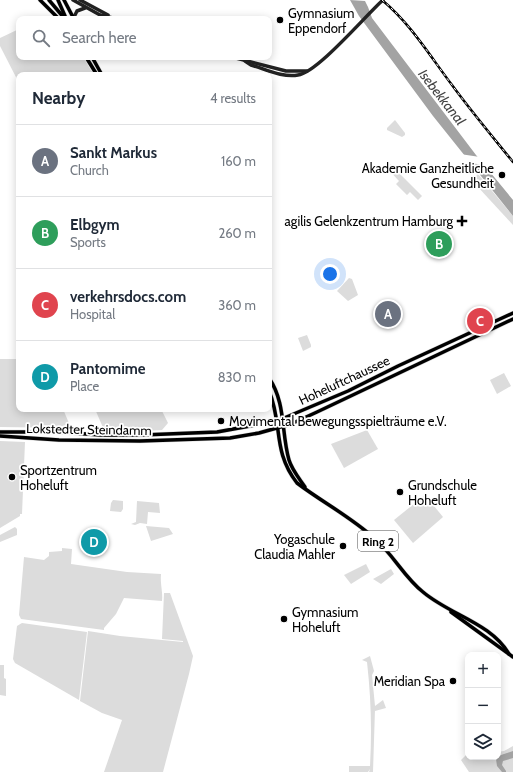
<!DOCTYPE html>
<html lang="en">
<head>
<meta charset="utf-8">
<style>
  :root { --surface:#fff; --page:#f2f2f3; --text:#1f2937; --muted:#747a83; --line:#e0e1e3; --accent:#000 }
  body { margin:0; font-family:Cabin,sans-serif; background:var(--page); color:var(--text) }
  .controls { position:absolute; right:12px; bottom:12px; display:grid; overflow:hidden; border-radius:8px; box-shadow:0 2px 10px #0003 }
  .controls button { width:36px; height:36px; display:grid; place-items:center; padding:0; border:0; border-bottom:1px solid var(--line); background:var(--surface); color:var(--text); font:20px sans-serif }
  .you { position:absolute; left:330px; top:274px; width:14px; height:14px; margin:-10px; border:3px solid #fff; border-radius:50%; background:#1a73e8; box-shadow:0 0 0 6px #1a73e833 }
  .badge { display:grid; place-items:center; width:26px; height:26px; border-radius:50%; background:var(--accent); color:#fff; font-size:13px; font-weight:700 }
  .pin { position:absolute; translate:-50% -50%; border:2px solid #fff; box-shadow:0 1px 4px #0006 }
  .list { margin:0; padding:0; list-style:none }
  h2 { display:flex; justify-content:space-between; align-items:center; height:52px; margin:0; padding:0 16px; font-size:17px }
  h2 small { font-size:13px; font-weight:400; color:var(--muted) }
  .list li { display:grid; grid-template-columns:26px 1fr auto; gap:12px; align-items:center; box-sizing:border-box; height:72px; padding:0 16px; border-top:1px solid var(--line) }
  .list b { display:block; font-size:15px; white-space:nowrap }
  .list p { margin:0; font-size:13px; white-space:nowrap; color:var(--muted) }
  .list em { font-size:13px; font-style:normal; color:var(--muted) }
  .icon { flex:none; width:22px; height:22px; fill:none; stroke:currentColor; stroke-width:2; stroke-linecap:round; stroke-linejoin:round }
  .map { position:relative; flex:none; width:513px; height:772px; overflow:hidden }
  .search { position:absolute; background:var(--surface); box-shadow:0 2px 10px #0003; left:16px; top:16px; width:256px; height:44px; display:flex; align-items:center; gap:10px; box-sizing:border-box; padding:0 14px; border-radius:8px; color:var(--muted); font-size:15px }
  .panel { position:absolute; background:var(--surface); box-shadow:0 2px 10px #0003; left:16px; top:72px; width:256px; height:340px; border-radius:8px }
  .map>svg:first-child { display:block }
  .green { fill:#dcdcdc }
  .water { fill:#a3a3a3 }
  .pier { fill:#fff }
  .lines { fill:none; stroke-linecap:round; stroke-linejoin:round }
  .primary-casing { stroke:#dbdbdb; stroke-width:4.5 }
  .secondary { stroke:#222; stroke-width:3.5 }
  .primary { stroke:#000; stroke-width:3.5 }
  .rail-casing { stroke:#000; stroke-width:2.5 }
  .rail { stroke:#fff; stroke-width:1; stroke-dasharray:3; stroke-linecap:butt }
  .poi-dot { fill:#000; stroke:#fff; stroke-width:1.5 }
  .labels { text-anchor:middle; dominant-baseline:central; stroke-width:3.5; stroke-linejoin:round; paint-order:stroke }
  .shield { fill:#fff; stroke:#4c4c4c; stroke-width:1 }
  .shield-label { font-size:12px; font-weight:bold; fill:#000 }
  .poi-label { font-size:13px; fill:#000; stroke:#fff; text-anchor:start }
  .street-label { font-size:13px; fill:#000; stroke:#fff }
  .water-label { font-size:14px; font-style:italic; fill:#444; stroke:#fff }
</style>
</head>
<body>
<div class="map">
<svg width="513" height="772" viewBox="0 0 513 772">
  <rect width="100%" height="100%" fill="#fff"/>
  <g class="green">
    <polygon points="19,29 19,57 83,57 94,75 19,75 19,83 0,46 0,38"/>
    <polygon points="395,120 405,133 405,135 402,137 387,130 387,128"/>
    <polygon points="389,163 422,196 418,200 410,192 407,195 396,184 399,181 386,167"/>
    <polygon points="477,174 478,174 513,216 513,225 477,186 475,180"/>
    <polygon points="349,278 352,279 358,295 348,301 337,291"/>
    <polygon points="307,335 311,345 311,347 303,351 298,338"/>
    <polygon points="0,359 19,359 19,409 63,409 71,428 0,427"/>
    <polygon points="504,373 511,386 497,394 490,380"/>
    <polygon points="95,409 161,409 168,423 162,430 142,431 104,430"/>
    <polygon points="367,430 378,449 344,468 331,444"/>
    <polygon points="0,441 25,442 22,514 20,514 20,516 0,528"/>
    <polygon points="425,495 443,517 413,543 394,520"/>
    <polygon points="113,500 123,501 123,509 121,512 110,511 111,503"/>
    <polygon points="137,501 159,503 160,513 148,512 147,524 140,523 135,525 131,524 136,522"/>
    <polygon points="146,526 169,528 173,534 151,541"/>
    <polygon points="15,527 17,529 17,535 0,542 0,535"/>
    <path d="M62,548L72,549L71,564L127,572L161,574C160,584 163,592 162,601L124,598L116,614L104,628V630L21,619L19,615L24,557L44,560L49,556V552L62,551Z"/>
    <polygon points="366,564 370,572 351,584 344,575"/>
    <polygon points="391,569 394,574 381,584 373,579"/>
    <polygon points="164,593 170,593 193,656 189,674 163,772 104,772 122,720 102,713 80,701 88,631 120,636 183,642 183,641 162,639"/>
    <polygon points="22,623 87,632 79,700 15,663 13,659 17,626"/>
    <path d="M370,656L374,671L372,675L375,706L383,700L386,708L375,711V709L373,772H369L370,769L368,772H349V766H370C372,731 371,697 367,662L362,660Z"/>
    <polygon points="0,665 4,665 4,678 6,679 6,696 0,695"/>
    <polygon points="513,746 513,772 469,772 461,760 468,753 468,757 498,757 498,752 504,751"/>
  </g>
  <g class="water">
    <polygon points="350,0 365,1 368,7 372,18 476,155 513,200 513,216 433,116 359,16"/>
    <polygon points="513,751 513,758 503,761 502,765 506,771 506,772 502,772 497,766 496,759 501,755"/>
  </g>
  <polygon class="pier" points="460,154 480,157 487,166 467,162"/>
  <g class="lines">
    <defs>
      <g id="primary">
        <polyline points="40,0 59,19"/>
        <polyline points="49,0 65,19"/>
        <polyline points="58,0 65,16"/>
        <polyline points="64,0 74,19"/>
        <polyline points="86,57 97,75"/>
        <polyline points="92,57 102,75"/>
        <path d="M269,378C286,403 281,432 289,460C292,470 299,478 305,487"/>
        <path d="M269,391C283,424 272,451 297,483C322,502 351,517 374,538C393,554 404,577 423,592C450,615 491,623 509,654"/>
        <polyline points="0,432 56,432 101,435 142,435 217,432 277,421 348,391 398,366 513,313"/>
        <polyline points="0,436 59,440 140,441 230,438 259,433 291,424 317,412 513,319"/>
        <polyline points="451,612 513,657"/>
      </g>
    </defs>
    <use href="#primary" class="primary-casing"/>
    <g class="secondary">
      <polyline points="73,0 100,15 117,19"/>
      <polyline points="80,0 108,15"/>
      <polyline points="73,19 77,11 85,8"/>
      <polyline points="232,57 286,71 307,71"/>
      <path d="M245,61L251,65C265,69 283,78 298,75C317,73 366,15 383,0"/>
    </g>
    <use href="#primary" class="primary"/>
    <defs>
      <path id="rail" d="M382,0C410,23 430,56 452,85C471,111 492,136 513,162"/>
    </defs>
    <use href="#rail" class="rail-casing"/>
    <use href="#rail" class="rail"/>
  </g>
  <g class="poi-dot">
    <circle cx="280" cy="20" r="4"/>
    <circle cx="502" cy="175" r="4"/>
    <path d="M460 215h4v4h4v4h-4v4h-4v-4h-4v-4h4z"/>
    <circle cx="221" cy="421" r="4"/>
    <circle cx="12" cy="477" r="4"/>
    <circle cx="400" cy="492" r="4"/>
    <circle cx="343" cy="546" r="4"/>
    <circle cx="284" cy="619" r="4"/>
    <circle cx="453" cy="681" r="4"/>
  </g>
  <g class="labels">
    <rect class="shield" x="358" y="531" width="40" height="20" rx="3"/>
    <g class="shield-label">
      <text x="378" y="541">Ring 2</text>
    </g>
    <g class="poi-label">
      <text x="288" y="13">Gymnasium<tspan x="288" dy="15">Eppendorf</tspan></text>
      <text x="494" y="168" text-anchor="end">Akademie Ganzheitliche<tspan x="494" dy="15">Gesundheit</tspan></text>
      <text x="453" y="221" text-anchor="end">agilis Gelenkzentrum Hamburg</text>
      <text x="229" y="421">Movimental Bewegungsspielträume e.V.</text>
      <text x="20" y="470">Sportzentrum<tspan x="20" dy="15">Hoheluft</tspan></text>
      <text x="408" y="485">Grundschule<tspan x="408" dy="15">Hoheluft</tspan></text>
      <text x="335" y="539" text-anchor="end">Yogaschule<tspan x="335" dy="15">Claudia Mahler</tspan></text>
      <text x="292" y="612">Gymnasium<tspan x="292" dy="15">Hoheluft</tspan></text>
      <text x="445" y="681" text-anchor="end">Meridian Spa</text>
    </g>
    <g class="street-label">
      <text transform="translate(344 380) rotate(-25)">Hoheluftchaussee</text>
      <text transform="translate(89 429) rotate(1)">Lokstedter Steindamm</text>
    </g>
    <g class="water-label">
      <text transform="translate(442 97) rotate(52)">Isebekkanal</text>
    </g>
  </g>
</svg>
<div class="controls">
<button>+</button>
<button>−</button>
<button><svg class="icon" aria-label="layers" viewBox="0 0 24 24"><path d="M12 4l9 5-9 5-9-5zM3 14l9 5 9-5"/></svg></button>
</div>
<div class="you"></div>
<div class="pin badge" style="left:388px;top:314px;background:#6b7280">A</div>
<div class="pin badge" style="left:439px;top:244px;background:#2e9e5b">B</div>
<div class="pin badge" style="left:480px;top:321px;background:#e0444e">C</div>
<div class="pin badge" style="left:94px;top:542px;background:#0f9aa8">D</div>
<div class="search"><svg class="icon" aria-label="search" viewBox="0 0 24 24"><circle cx="10" cy="10" r="6"/><path d="M15 15l6 6"/></svg>Search here</div>
<section class="panel">
<h2>Nearby<small>4 results</small></h2>
<ul class="list">
<li><span class="badge" style="background:#6b7280">A</span><div><b>Sankt Markus</b><p>Church</p></div><em>160 m</em></li>
<li><span class="badge" style="background:#2e9e5b">B</span><div><b>Elbgym</b><p>Sports</p></div><em>260 m</em></li>
<li><span class="badge" style="background:#e0444e">C</span><div><b>verkehrsdocs.com</b><p>Hospital</p></div><em>360 m</em></li>
<li><span class="badge" style="background:#0f9aa8">D</span><div><b>Pantomime</b><p>Place</p></div><em>830 m</em></li>
</ul>
</section>
</div>
</body>
</html>
